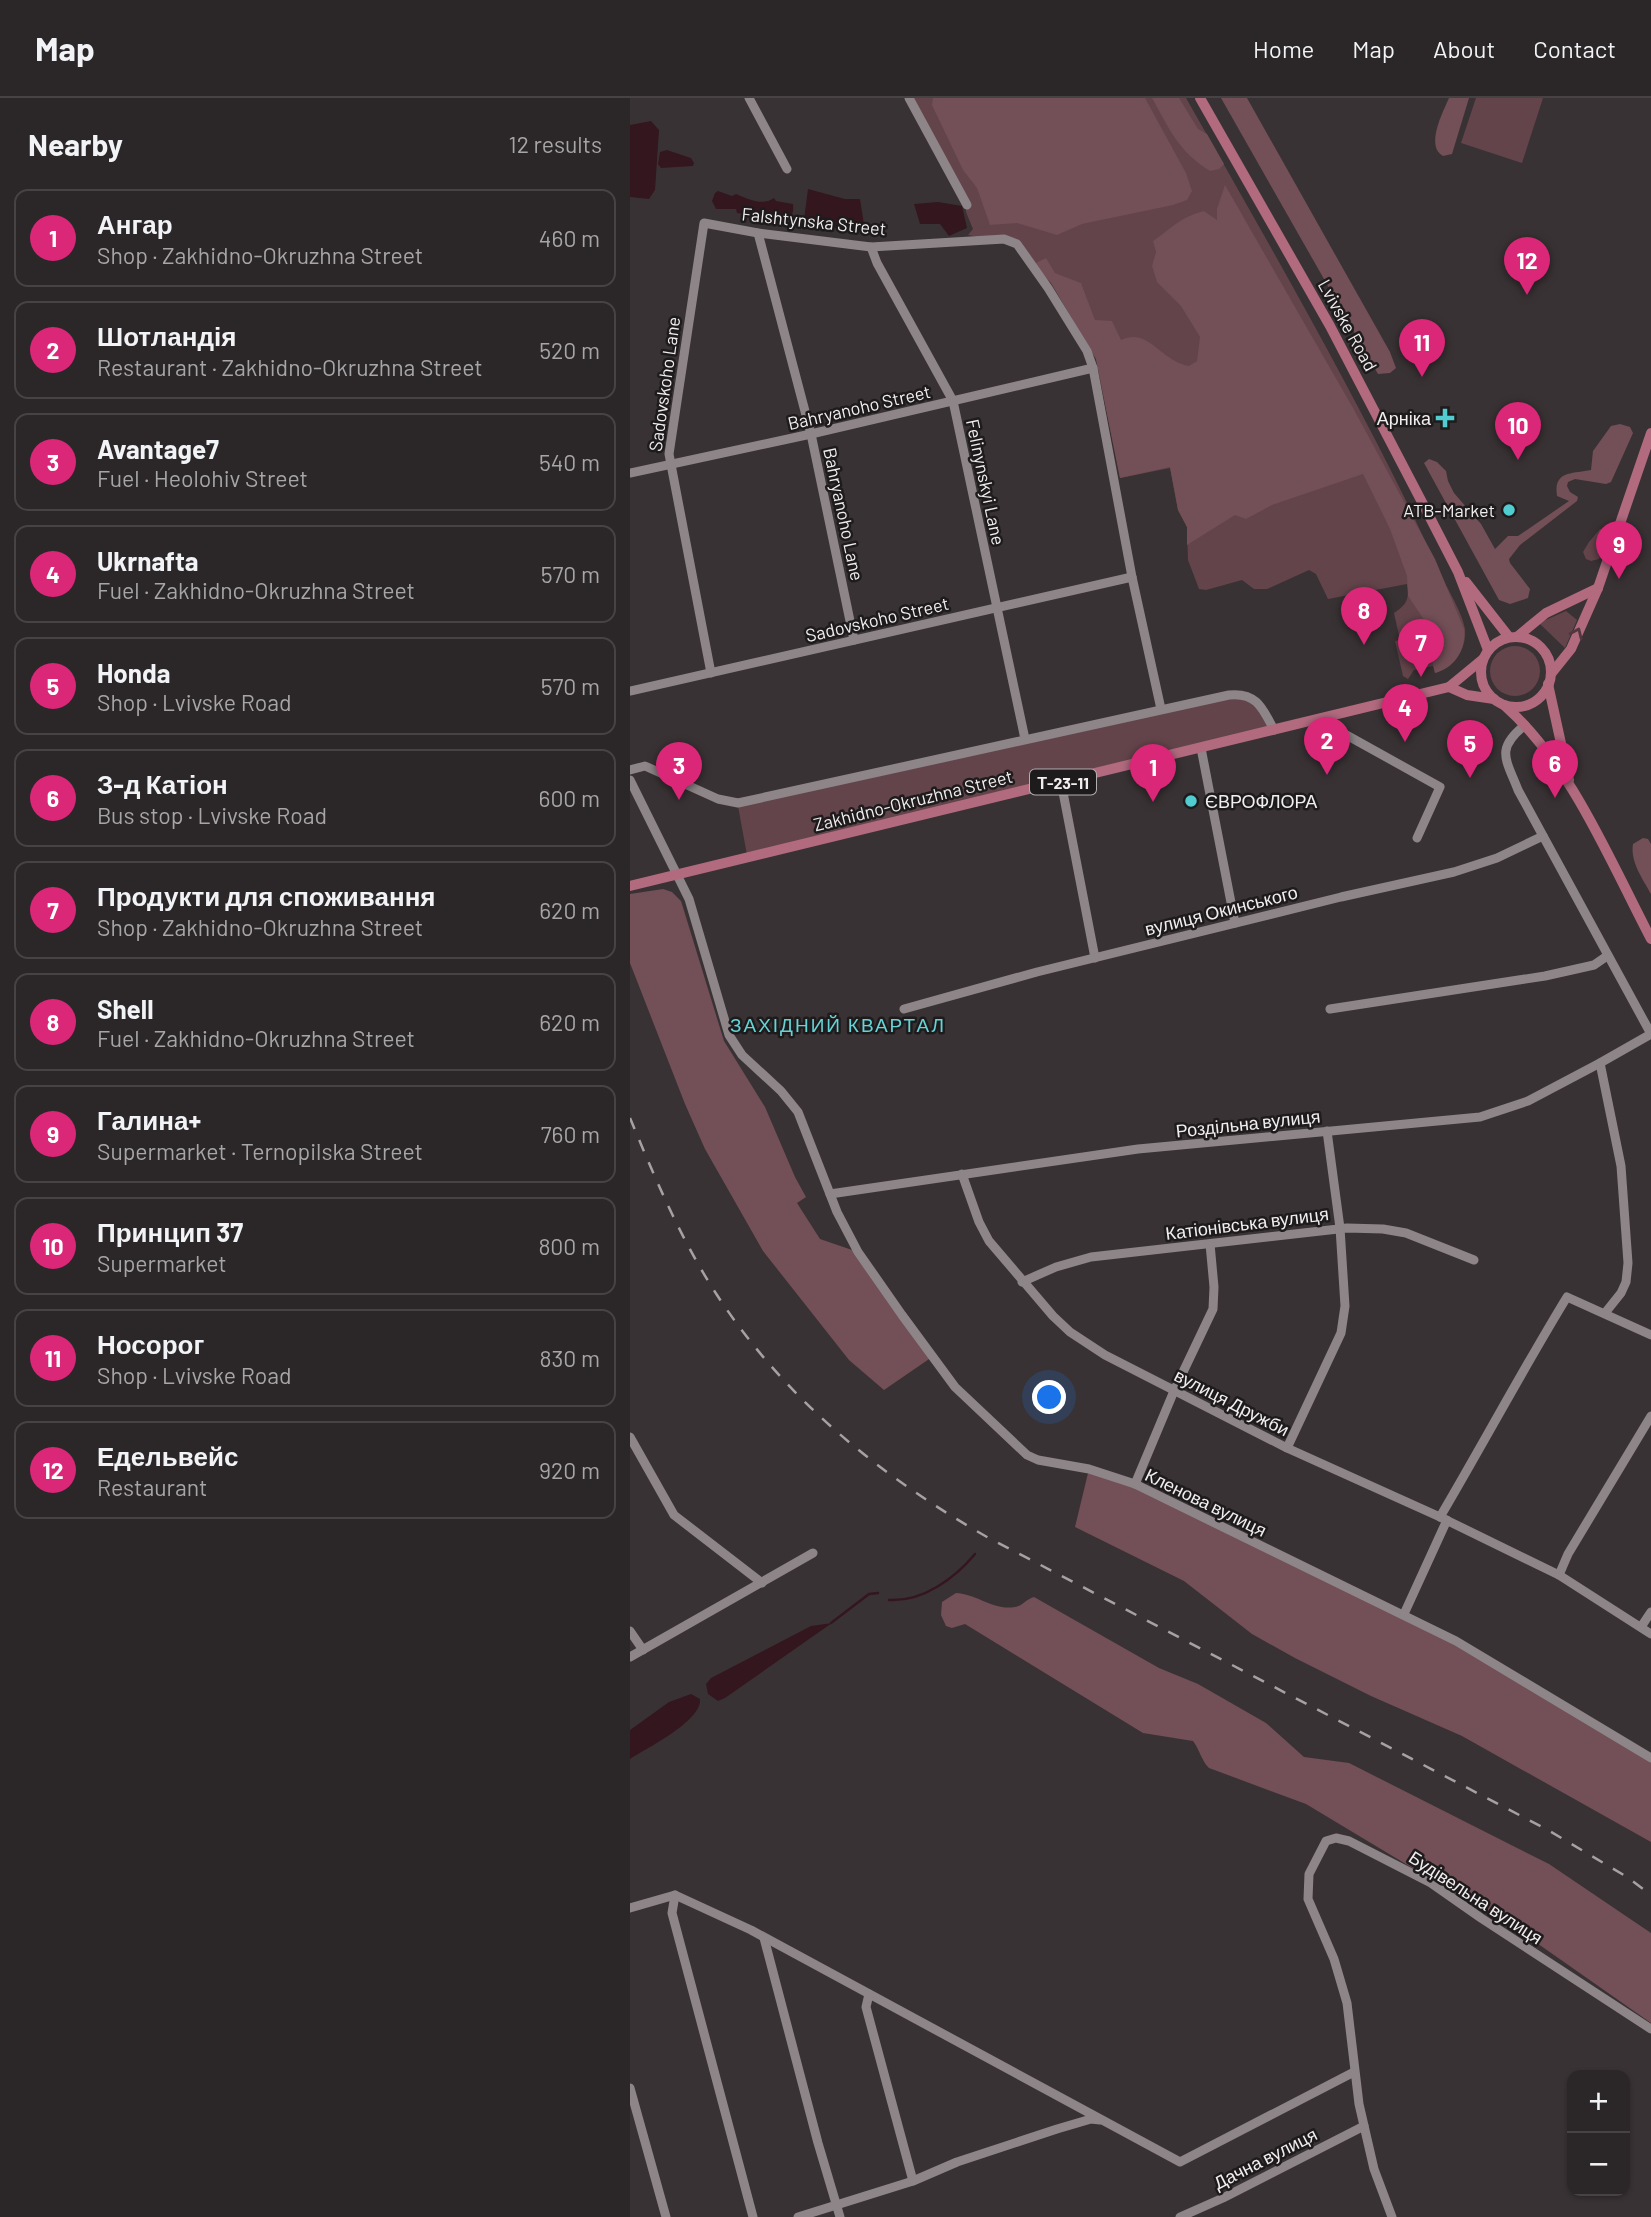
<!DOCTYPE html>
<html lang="en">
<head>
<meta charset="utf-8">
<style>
  :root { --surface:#2b2627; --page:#373233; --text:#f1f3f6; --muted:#a6a5a7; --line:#474344; --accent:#db2777 }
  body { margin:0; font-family:Barlow,sans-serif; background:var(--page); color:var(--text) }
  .controls { position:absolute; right:21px; bottom:21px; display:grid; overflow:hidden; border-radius:14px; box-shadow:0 2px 5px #0004 }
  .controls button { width:63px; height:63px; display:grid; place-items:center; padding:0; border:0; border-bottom:2px solid var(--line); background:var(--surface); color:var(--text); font:35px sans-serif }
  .you { position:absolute; left:420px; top:1300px; width:24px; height:24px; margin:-18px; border:5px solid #fff; border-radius:50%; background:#1a73e8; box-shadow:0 0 0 10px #1a73e833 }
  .badge { display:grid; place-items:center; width:46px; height:46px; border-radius:50%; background:var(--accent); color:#fff; font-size:23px; font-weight:700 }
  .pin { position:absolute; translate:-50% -58px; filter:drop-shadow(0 2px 4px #0008) }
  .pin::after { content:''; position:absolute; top:37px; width:24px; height:21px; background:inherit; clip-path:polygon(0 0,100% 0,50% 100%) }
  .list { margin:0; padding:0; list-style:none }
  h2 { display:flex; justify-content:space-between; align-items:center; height:91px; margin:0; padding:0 28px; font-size:30px }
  h2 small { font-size:23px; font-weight:400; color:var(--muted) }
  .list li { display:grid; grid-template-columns:46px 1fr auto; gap:21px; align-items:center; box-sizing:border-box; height:98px; margin:0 14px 14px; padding:0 14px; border:2px solid var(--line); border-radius:14px }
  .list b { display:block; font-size:26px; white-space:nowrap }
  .list p { margin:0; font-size:23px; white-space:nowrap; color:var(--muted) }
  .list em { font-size:23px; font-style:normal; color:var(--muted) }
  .map { position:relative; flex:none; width:1021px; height:2119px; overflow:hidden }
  header { display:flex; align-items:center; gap:42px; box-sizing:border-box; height:98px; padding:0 35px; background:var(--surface); border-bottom:2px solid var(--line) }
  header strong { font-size:33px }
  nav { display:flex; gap:38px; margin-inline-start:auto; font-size:24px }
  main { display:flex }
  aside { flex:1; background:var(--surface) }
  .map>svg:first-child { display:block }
  .green { fill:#63444b }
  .forest { fill:#734f57 }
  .water { fill:#34161e }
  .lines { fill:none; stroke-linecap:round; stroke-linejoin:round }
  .stream { stroke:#34161e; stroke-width:2.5 }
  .minor { stroke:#8d8587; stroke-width:9 }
  .major { stroke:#b26a7f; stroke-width:10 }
  .rail { stroke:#a6a1a2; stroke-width:2.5; stroke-dasharray:12 12; stroke-linecap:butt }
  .oneway { stroke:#52373f }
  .poi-dot { fill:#51ccd1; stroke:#1e1b1c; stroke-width:2.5 }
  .labels { text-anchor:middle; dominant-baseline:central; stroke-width:5; stroke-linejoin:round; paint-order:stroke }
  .shield { fill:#1e1b1c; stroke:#b2afb0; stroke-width:2 }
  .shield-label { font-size:16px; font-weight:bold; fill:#f2eeef }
  .street-label { font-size:18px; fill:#f2eeef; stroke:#1e1b1c }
  .poi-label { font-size:18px; fill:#f2eeef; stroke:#1e1b1c; text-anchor:end }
  .neighbourhood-label { font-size:19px; letter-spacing:2px; fill:#66d3d7; stroke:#1e1b1c }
</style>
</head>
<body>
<header>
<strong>Map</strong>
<nav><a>Home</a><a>Map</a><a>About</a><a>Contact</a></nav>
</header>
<main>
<aside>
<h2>Nearby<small>12 results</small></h2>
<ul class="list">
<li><span class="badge">1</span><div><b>Ангар</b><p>Shop · Zakhidno-Okruzhna Street</p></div><em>460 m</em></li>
<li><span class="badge">2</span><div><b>Шотландія</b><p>Restaurant · Zakhidno-Okruzhna Street</p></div><em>520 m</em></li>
<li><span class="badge">3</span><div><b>Avantage7</b><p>Fuel · Heolohiv Street</p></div><em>540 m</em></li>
<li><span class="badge">4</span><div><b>Ukrnafta</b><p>Fuel · Zakhidno-Okruzhna Street</p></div><em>570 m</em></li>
<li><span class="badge">5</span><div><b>Honda</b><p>Shop · Lvivske Road</p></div><em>570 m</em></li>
<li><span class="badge">6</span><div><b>З-д Катіон</b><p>Bus stop · Lvivske Road</p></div><em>600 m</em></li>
<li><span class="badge">7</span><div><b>Продукти для споживання</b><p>Shop · Zakhidno-Okruzhna Street</p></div><em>620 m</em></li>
<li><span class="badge">8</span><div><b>Shell</b><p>Fuel · Zakhidno-Okruzhna Street</p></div><em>620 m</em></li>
<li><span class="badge">9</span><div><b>Галина+</b><p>Supermarket · Ternopilska Street</p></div><em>760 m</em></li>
<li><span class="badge">10</span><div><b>Принцип 37</b><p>Supermarket</p></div><em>800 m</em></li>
<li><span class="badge">11</span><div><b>Носорог</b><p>Shop · Lvivske Road</p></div><em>830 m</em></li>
<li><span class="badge">12</span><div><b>Едельвейс</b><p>Restaurant</p></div><em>920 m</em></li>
</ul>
</aside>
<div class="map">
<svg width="1021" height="2119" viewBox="0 0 1021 2119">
  <rect width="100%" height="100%" fill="#393234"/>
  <g class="green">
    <path d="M283,0H556C634,137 713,274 782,415C793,439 805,463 816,487C823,501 832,516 835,531C837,551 824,569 805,575L803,568L784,572L778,581L773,578L765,543L770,542L764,515C776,507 780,501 777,486L698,501L686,476L679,472L637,491H624L612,482L576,492L569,491L558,462L557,429L548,412L540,370L490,380L466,261L421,185L410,175L392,148L338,137L343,131L336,114L334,95Z"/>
    <polygon points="846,0 913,0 892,65 831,45"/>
    <polygon points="970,431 976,432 977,438 969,461 961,463 956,461 953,454 959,444"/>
    <polygon points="936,513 947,522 935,550 909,525"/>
    <circle cx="885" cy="573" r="25"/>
    <path d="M600,600C626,602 626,607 638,629L117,757L108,708Z"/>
  </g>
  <g class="forest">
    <polygon points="303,0 515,0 556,75 562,93 557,102 543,107 452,126 427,137 387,125 360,127 347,90 333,72 302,7"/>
    <path d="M522,0H549L568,31L577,36L594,66L589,71L580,73C548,53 540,32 522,0Z"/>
    <polygon points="591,0 617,0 760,254 766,270 760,275 748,276"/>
    <path d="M819,0H839L822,56L813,58C795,48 813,14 819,0Z"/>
    <path d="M595,87L723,310L805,461L834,531C836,551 826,569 805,575L801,557L809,544L778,498L777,478L760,431L733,376L642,407L616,421L605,417L557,447V429L548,412L540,369L490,380L466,261L421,185L404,166L416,160L425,175L451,185L465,222L482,223L491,242C519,229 530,263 559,268L567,263L570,239L551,208L527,184L522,168L526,154L523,143C542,130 550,119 574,113L587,122V111Z"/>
    <path d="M990,326L1000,329L1003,335L981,384L976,386L945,381L938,384L937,388L940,394L948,399L947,403L890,447L879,461L880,465L900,491L898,500L880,506L869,502L794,365L799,361L807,364L816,373L818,383L824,395L851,426L865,451L878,438H888L939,403L927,398C923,372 943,376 961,372L963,353L981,328Z"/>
    <path d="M1013,740L1018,741L1021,746V796C1013,781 1000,764 1003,746Z"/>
    <polygon points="33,791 42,794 51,803 94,943 135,1009 165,1079 176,1099 167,1105 190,1141 228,1154 302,1259 254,1292 219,1262 133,1153 75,1051 55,1006 0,865 0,796"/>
    <polygon points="459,1371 505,1386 774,1516 1021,1660 1021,1744 832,1638 741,1598 665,1560 622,1536 554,1483 445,1429"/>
    <path d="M326,1495C347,1496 364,1513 385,1509C393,1508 396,1501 404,1499L529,1570L568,1586L636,1625L674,1659L719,1665L919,1766L1021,1835V1925L904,1843L676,1706L579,1670C571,1662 570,1652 563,1643L513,1635L335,1526L322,1530L316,1528L311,1517L312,1504Z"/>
  </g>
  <g class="water">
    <polygon points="21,23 29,32 25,92 19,101 0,99 0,27"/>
    <polygon points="37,52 61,60 64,65 63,68 31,70 28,66 30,54"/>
    <polygon points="178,91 215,101 230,101 234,126 220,131 176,127 174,121"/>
    <path d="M88,93L102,98L106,96C117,100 131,109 144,100L146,103L163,106C164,113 162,119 157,121H150L145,116H139L136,119L107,115L106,111H86L82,103L85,95Z"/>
    <polygon points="308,104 332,108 337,130 319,138 310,126 290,126 284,106"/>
    <polygon points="202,1525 95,1600 88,1603 78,1596 76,1586 81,1580 181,1528"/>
    <path d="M61,1596L70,1601C72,1623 17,1650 0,1661V1632L39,1604Z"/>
  </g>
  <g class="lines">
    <g class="stream">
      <path d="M259,1502C293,1504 325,1480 345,1456"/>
      <polyline points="201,1525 239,1496 248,1495"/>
    </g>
    <g class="minor">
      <polyline points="119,0 157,71"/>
      <polyline points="279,0 337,107"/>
      <polyline points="128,135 181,336 224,542"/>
      <polyline points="241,149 247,165 323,303 395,641"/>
      <polyline points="0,375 181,336 463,270"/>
      <polyline points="81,575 39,356 74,125 128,135 241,149 374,141 387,146 418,190 457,253 463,270 502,479 531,611"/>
      <polyline points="0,593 502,479"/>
      <polyline points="699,619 702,629 810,689 787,740"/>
      <path d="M895,627C865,651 876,661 888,692L1021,936"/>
      <polyline points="571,650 605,825"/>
      <path d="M0,672L15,668L88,701L108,705L599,597C627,594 633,611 644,632"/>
      <polyline points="0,682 59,801 99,937 112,957 151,993 168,1014 207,1114 228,1154 272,1217 325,1289 397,1357 408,1362 459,1371 505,1386 826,1543 1021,1660"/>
      <polyline points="431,684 465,860"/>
      <polyline points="274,911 407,874 711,799 824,774 867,760 913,738"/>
      <polyline points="700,911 915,878 964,867 977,858"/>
      <polyline points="970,965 991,1068 998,1165 996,1184 991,1195 975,1215"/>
      <polyline points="332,1076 349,1124 359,1143 423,1218 440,1234 475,1257 657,1350 810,1419 929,1477 938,1456 1021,1318"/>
      <polyline points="200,1096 508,1051 850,1019 898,1003 970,965 1021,936"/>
      <polyline points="392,1184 426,1169 461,1159 717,1130 753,1131 776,1135 844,1162"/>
      <polyline points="0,1339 44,1417 132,1485"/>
      <polyline points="657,1350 711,1235 715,1208 710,1130 697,1033"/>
      <polyline points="505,1386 544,1293 583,1211 584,1189 580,1146"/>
      <path d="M810,1419C853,1346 893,1271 937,1199L1021,1237"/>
      <polyline points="929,1477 1021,1536"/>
      <polyline points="774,1516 817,1422"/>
      <polyline points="1011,1529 1021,1514"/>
      <polyline points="0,1533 13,1552"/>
      <polyline points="0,1559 183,1455"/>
      <polyline points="45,1797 42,1815 123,2119"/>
      <polyline points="0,1810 45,1797 121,1832 550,2064 724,1974"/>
      <polyline points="134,1840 188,2045 210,2119"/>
      <polyline points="239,1896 236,1909 283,2083"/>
      <polyline points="0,1990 36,2119"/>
      <polyline points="168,2119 283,2083 327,2064 427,2031 461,2021 470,2022"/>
      <polyline points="550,2119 593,2100 734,2028"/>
      <polyline points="762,2119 744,2071 729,2006 717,1905 704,1861 678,1801 679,1776 696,1743 706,1740 719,1743 801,1785 851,1820 1021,1931"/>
    </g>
    <g class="major">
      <polyline points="570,0 700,228 794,408 828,474 858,552"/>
      <polyline points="836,484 879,539"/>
      <polyline points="888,538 916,515 968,490"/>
      <circle cx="886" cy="574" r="35"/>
      <polyline points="921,576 941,551 968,490 1021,335"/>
      <polyline points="918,586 939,682"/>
      <polyline points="819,589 837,597 864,601"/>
      <path d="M874,607C941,666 980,763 1021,841"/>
      <polyline points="0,788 819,589 853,561"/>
    </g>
    <path class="rail" d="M0,1020C25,1080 51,1142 87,1197C155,1301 250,1378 357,1439L918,1732L997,1779L1021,1797"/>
  </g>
  <defs><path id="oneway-chevron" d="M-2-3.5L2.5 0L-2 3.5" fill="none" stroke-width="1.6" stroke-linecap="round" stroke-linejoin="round" transform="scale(1.75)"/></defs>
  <use class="oneway" href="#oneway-chevron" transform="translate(947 535) rotate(-66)"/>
  <g class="poi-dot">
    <path d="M811.5 309.5h7v7h7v7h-7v7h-7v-7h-7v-7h7z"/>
    <circle cx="879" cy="412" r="7"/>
    <circle cx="561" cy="703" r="7"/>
  </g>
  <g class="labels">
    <rect class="shield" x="400" y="671.5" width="66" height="25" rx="5"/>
    <g class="shield-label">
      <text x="433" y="684">Т-23-11</text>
    </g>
    <g class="street-label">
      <text transform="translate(184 123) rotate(6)">Falshtynska Street</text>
      <text transform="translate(718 227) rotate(61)">Lvivske Road</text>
      <text transform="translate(34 286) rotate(-82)">Sadovskoho Lane</text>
      <text transform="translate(229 309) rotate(-13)">Bahryanoho Street</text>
      <text transform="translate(356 384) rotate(78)">Felinynskyi Lane</text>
      <text transform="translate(214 416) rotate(78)">Bahryanoho Lane</text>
      <text transform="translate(247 521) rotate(-13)">Sadovskoho Street</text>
      <text transform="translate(283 702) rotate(-14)">Zakhidno-Okruzhna Street</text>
      <text transform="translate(591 812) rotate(-14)">вулиця Окинського</text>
      <text transform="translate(618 1025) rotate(-6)">Роздільна вулиця</text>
      <text transform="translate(617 1125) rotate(-7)">Катіонівська вулиця</text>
      <text transform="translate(602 1304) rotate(27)">вулиця Дружби</text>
      <text transform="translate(576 1404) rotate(26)">Кленова вулиця</text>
      <text transform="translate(846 1799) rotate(33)">Будівельна вулиця</text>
      <text transform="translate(635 2060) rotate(-27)">Дачна вулиця</text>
    </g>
    <g class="poi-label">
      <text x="801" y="320">Арніка</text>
      <text x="865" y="412">ATB-Market</text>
      <text x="575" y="703" text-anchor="start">ЄВРОФЛОРА</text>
    </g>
    <g class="neighbourhood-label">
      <text x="208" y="926">ЗАХІДНИЙ КВАРТАЛ</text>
    </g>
  </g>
</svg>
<div class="controls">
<button>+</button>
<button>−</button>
</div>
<div class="you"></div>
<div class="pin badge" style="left:523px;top:704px">1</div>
<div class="pin badge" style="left:697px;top:677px">2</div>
<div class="pin badge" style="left:49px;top:702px">3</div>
<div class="pin badge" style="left:775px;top:644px">4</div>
<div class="pin badge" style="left:840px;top:680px">5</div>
<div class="pin badge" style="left:925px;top:700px">6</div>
<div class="pin badge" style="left:791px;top:579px">7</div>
<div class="pin badge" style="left:734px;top:547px">8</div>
<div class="pin badge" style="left:989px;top:481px">9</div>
<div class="pin badge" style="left:888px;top:362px">10</div>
<div class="pin badge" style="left:792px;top:279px">11</div>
<div class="pin badge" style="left:897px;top:197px">12</div>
</div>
</main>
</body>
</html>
